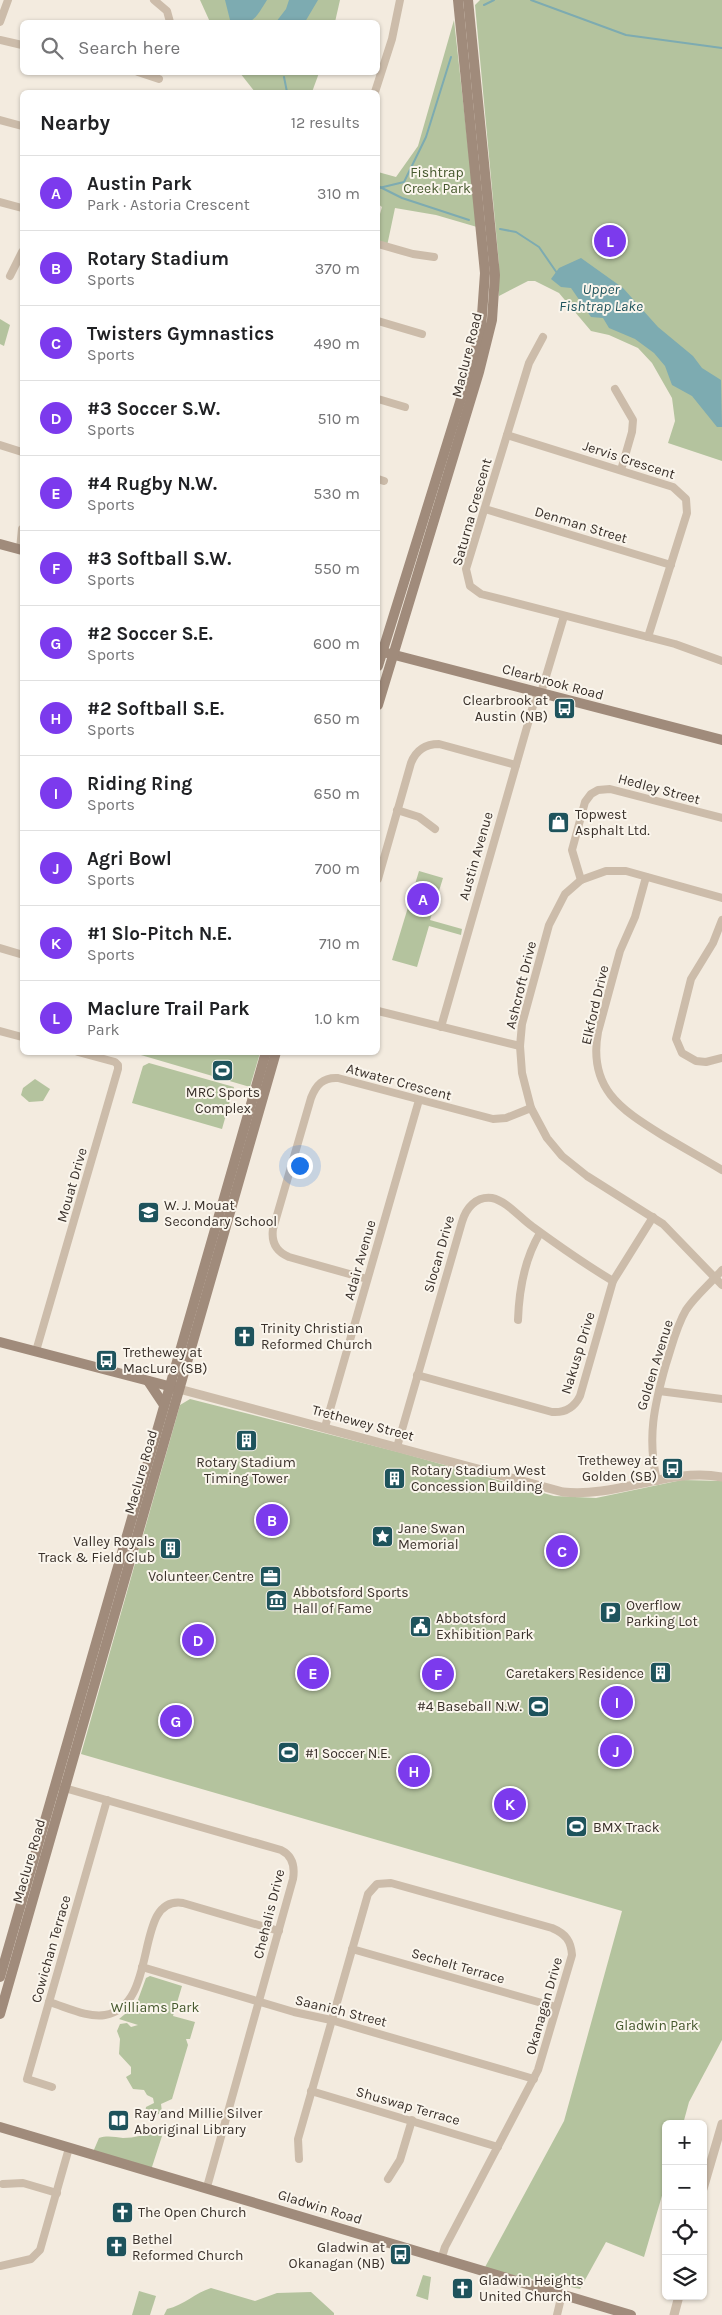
<!DOCTYPE html>
<html lang="en">
<head>
<meta charset="utf-8">
<style>
  :root { --surface:#fff; --page:#f6f6f6; --text:#202124; --muted:#757577; --line:#e0e0e0; --accent:#7c3aed }
  body { margin:0; font-family:Karla,sans-serif; background:var(--page); color:var(--text) }
  .controls { position:absolute; right:15px; bottom:15px; display:grid; overflow:hidden; border-radius:8px; box-shadow:0 1px 4px #0004 }
  .controls button { width:45px; height:45px; display:grid; place-items:center; padding:0; border:0; border-bottom:1px solid var(--line); background:var(--surface); color:var(--text); font:25px sans-serif }
  .you { position:absolute; left:299px; top:1165px; width:18px; height:18px; margin:-12px; border:4px solid #fff; border-radius:50%; background:#1a73e8; box-shadow:0 0 0 8px #1a73e833 }
  .badge { display:grid; place-items:center; width:32px; height:32px; border-radius:50%; background:var(--accent); color:#fff; font-size:16px; font-weight:700 }
  .pin { position:absolute; translate:-50% -50%; border:2px solid #fff; box-shadow:0 1px 5px #0006 }
  .list { margin:0; padding:0; list-style:none }
  h2 { display:flex; justify-content:space-between; align-items:center; height:65px; margin:0; padding:0 20px; font-size:21px }
  h2 small { font-size:16px; font-weight:400; color:var(--muted) }
  .list li { display:grid; grid-template-columns:32px 1fr auto; gap:15px; align-items:center; box-sizing:border-box; height:75px; padding:0 20px; border-top:1px solid var(--line) }
  .list b { display:block; font-size:19px; white-space:nowrap }
  .list p { margin:0; font-size:16px; white-space:nowrap; color:var(--muted) }
  .list em { font-size:16px; font-style:normal; color:var(--muted) }
  .icon { flex:none; width:28px; height:28px; fill:none; stroke:currentColor; stroke-width:2; stroke-linecap:round; stroke-linejoin:round }
  .map { position:relative; flex:none; width:722px; height:2315px; overflow:hidden }
  .search { position:absolute; background:var(--surface); box-shadow:0 1px 4px #0004; left:20px; top:20px; width:360px; height:55px; display:flex; align-items:center; gap:12px; box-sizing:border-box; padding:0 18px; border-radius:8px; color:var(--muted); font-size:19px }
  .panel { position:absolute; background:var(--surface); box-shadow:0 1px 4px #0004; left:20px; top:90px; width:360px; height:965px; border-radius:8px }
  .map>svg:first-child { display:block }
  .green { fill:#b4c39e }
  .water { fill:#7dabb1 }
  .lines { fill:none; stroke-linecap:round; stroke-linejoin:round }
  .stream { stroke:#7dabb1; stroke-width:2 }
  .minor { stroke:#ccbcaa; stroke-width:8 }
  .tertiary { stroke:#ccbcaa; stroke-width:9 }
  .secondary { stroke:#a08b7b; stroke-width:10 }
  .labels { text-anchor:middle; dominant-baseline:central; stroke-width:4; stroke-linejoin:round; paint-order:stroke }
  .park-label { font-size:14px; fill:#45582d; stroke:#faf5ec }
  .street-label { font-size:14px; fill:#39302a; stroke:#faf5ec }
  .poi-label { font-size:14px; fill:#39302a; stroke:#faf5ec; text-anchor:start }
  .water-label { font-size:15px; font-style:italic; fill:#1e535c; stroke:#faf5ec }
</style>
</head>
<body>
<div class="map">
<svg width="722" height="2315" viewBox="0 0 722 2315">
  <rect width="100%" height="100%" fill="#f3ebdf"/>
  <g class="green">
    <polygon points="200,0 340,0 335,22 210,22"/>
    <polygon points="480,0 722,0 722,461 668,443 675,421 672,398 652,363 638,348 609,335 591,331 559,293 535,281 528,281 499,296 499,264 475,5"/>
    <polygon points="454,20 477,227 436,215 395,208 387,246 378,243 378,221 382,207 378,204 378,172 396,177 418,146"/>
    <polygon points="240,73 319,73 312,92 255,92"/>
    <polygon points="0,319 10,325 4,346 0,344"/>
    <polygon points="419,871 443,878 430,920 462,929 461,935 429,926 417,967 392,960"/>
    <polygon points="134,1053 134,1052 260,1053 250,1087"/>
    <polygon points="149,1063 234,1087 222,1129 132,1103 143,1066"/>
    <polygon points="35,1079 50,1089 43,1101 29,1102 21,1095 23,1088"/>
    <polygon points="190,1399 402,1453 554,1496 596,1498 682,1480 722,1481 722,2040 689,2102 683,2124 666,2124 666,2182 644,2257 606,2242 580,2289 484,2269 564,2121 622,1911 81,1754 180,1405"/>
    <path d="M150,1976L182,1986L173,2016L195,2022L190,2039H186L188,2045L172,2099L161,2104L162,2112C156,2116 151,2117 145,2114L146,2107L154,2103L153,2098L147,2095L144,2090L133,2089L126,2077L131,2074V2067L119,2054L120,2039L117,2031L120,2024L127,2023L131,2027L138,2025L119,2019L136,2005L146,1978Z"/>
    <path d="M154,2131L159,2132L162,2136L151,2170L93,2152L99,2138C107,2135 115,2137 123,2138C135,2138 144,2135 154,2131Z"/>
    <polygon points="423,2275 431,2277 428,2300 416,2296"/>
    <path d="M211,2288L255,2301L277,2293L311,2292L334,2313V2315H164L167,2309C184,2305 195,2293 211,2288Z"/>
    <polygon points="139,2291 156,2296 150,2315 132,2315"/>
  </g>
  <g class="water">
    <path d="M225,0H267C256,17 253,28 230,20Z"/>
    <polygon points="289,0 318,0 305,22 276,22 286,9"/>
    <polygon points="581,258 623,288 658,327 693,356 702,368 721,380 722,427 717,427 692,396 672,385 665,366 654,353 635,339 609,328 603,318 591,317 571,288 561,287 551,279 559,268"/>
  </g>
  <g class="lines">
    <g class="stream">
      <polyline points="531,0 626,35 722,48"/>
      <polyline points="484,5 494,0"/>
      <polyline points="284,77 287,92"/>
      <polyline points="378,186 402,198 469,220"/>
      <polyline points="379,188 404,182 426,137 451,57"/>
      <polyline points="500,229 516,232 539,247 557,273"/>
    </g>
    <g class="minor">
      <polyline points="154,0 167,11 170,22"/>
      <polyline points="0,22 8,0"/>
      <polyline points="0,40 22,45"/>
      <polyline points="138,72 159,79"/>
      <polyline points="375,92 392,39 400,0"/>
      <polyline points="0,120 22,126"/>
      <polyline points="0,202 22,208"/>
      <polyline points="378,244 413,254 434,257"/>
      <polyline points="10,276 22,252"/>
      <polyline points="378,321 422,334"/>
      <polyline points="543,337 529,363 466,569 470,586 481,594 675,644 722,661"/>
      <polyline points="615,389 633,420 632,432 621,470"/>
      <polyline points="378,399 405,407"/>
      <polyline points="507,435 673,487 686,499 687,513 648,637"/>
      <polyline points="0,445 22,452"/>
      <polyline points="378,479 384,481"/>
      <polyline points="485,509 671,565"/>
      <polyline points="20,549 22,529"/>
      <polyline points="541,693 564,616"/>
      <polyline points="397,810 419,817 435,829"/>
      <path d="M646,877L635,917L620,951L598,1032C588,1088 620,1109 662,1135C682,1147 702,1158 722,1170"/>
      <path d="M378,879L411,763C416,750 425,744 439,744L516,765"/>
      <polyline points="581,880 572,850 585,802 591,794 598,790 610,789 722,818"/>
      <polyline points="722,898 626,871 606,871 581,880 565,894 549,925 522,1024 520,1046 522,1073 531,1108 547,1138 562,1156 587,1176 663,1224 722,1285"/>
      <polyline points="722,920 713,943 691,979 676,1039 682,1053 696,1061 706,1062 722,1058"/>
      <polyline points="0,948 20,954"/>
      <polyline points="378,1011 520,1046"/>
      <polyline points="441,1027 537,692"/>
      <polyline points="0,1031 22,1037"/>
      <path d="M367,1279L289,1257C277,1252 271,1243 273,1229L311,1098C316,1085 323,1077 338,1078L493,1119L506,1118L531,1108"/>
      <path d="M518,1320C519,1291 525,1258 540,1233"/>
      <polyline points="36,1351 118,1069 118,1065 115,1062 78,1052"/>
      <path d="M417,1375L552,1412C565,1413 574,1408 580,1396L613,1281L653,1217"/>
      <polyline points="659,1391 722,1399"/>
      <polyline points="325,1427 419,1100"/>
      <path d="M397,1447L462,1222C466,1208 476,1196 492,1198C507,1201 521,1219 533,1227C559,1246 586,1265 613,1281"/>
      <path d="M657,1481C647,1438 654,1406 666,1364C672,1346 676,1327 686,1310C696,1295 710,1284 722,1270"/>
      <path d="M61,1787L281,1850C293,1856 295,1867 293,1879L207,2187"/>
      <polyline points="352,1949 556,2007"/>
      <polyline points="142,1967 294,2012 331,2020 534,2079"/>
      <path d="M49,2002C66,2007 88,2018 105,2015C161,2005 132,1895 183,1903L279,1931"/>
      <polyline points="52,2087 27,2079 107,1800"/>
      <polyline points="311,2091 498,2147"/>
      <path d="M299,2159L298,2139L368,1894L377,1884L391,1883L552,1928C566,1934 571,1941 572,1955L538,2070L445,2247L442,2257"/>
      <polyline points="388,2179 400,2160 412,2120"/>
      <polyline points="3,2184 23,2183 57,2193"/>
      <polyline points="0,2266 31,2259 40,2250 69,2148"/>
      <polyline points="557,2315 562,2294"/>
    </g>
    <g class="tertiary">
      <path d="M179,1389L563,1492C617,1498 669,1467 722,1477"/>
      <polyline points="703,2189 722,2124"/>
      <polyline points="674,2315 679,2296"/>
    </g>
    <g class="secondary">
      <polyline points="0,544 22,550"/>
      <polyline points="387,653 722,740"/>
      <polyline points="378,666 470,370 481,329 485,273 458,0"/>
      <polyline points="378,705 479,372 492,320 495,275 468,0"/>
      <polyline points="0,1342 176,1388"/>
      <polyline points="148,1381 164,1405"/>
      <polyline points="0,1977 266,1052"/>
      <polyline points="0,2014 276,1052"/>
      <polyline points="0,2127 631,2315"/>
    </g>
  </g>
  <defs>
    <symbol id="bus-square" viewBox="-11 -11 22 22"><rect x="-9" y="-9" width="18" height="18" rx="4" fill="#1e535c" stroke="#faf5ec"/><path d="M-5-6H5V4H4V6H2V4H-2V6H-4V4H-5ZM-3.5-4V0h7V-4ZM-3.5 1.2v1.5H-2V1.2ZM2 1.2v1.5H3.5V1.2Z" fill="#fff"/></symbol>
    <symbol id="shop-square" viewBox="-11 -11 22 22"><rect x="-9" y="-9" width="18" height="18" rx="4" fill="#1e535c" stroke="#faf5ec"/><path d="M-5-2.5h2.3a2.7 3.5 0 0 1 5.4 0H5L5.5 6h-11ZM-1.5-2.5h3a1.5 2.3 0 0 0-3 0Z" fill="#fff"/></symbol>
    <symbol id="stadium-square" viewBox="-11 -11 22 22"><rect x="-9" y="-9" width="18" height="18" rx="4" fill="#1e535c" stroke="#faf5ec"/><path d="M0-5a6.5 5 0 1 0 0 10a6.5 5 0 1 0 0-10ZM-3.5-1.8h7v3.6h-7Z" fill="#fff"/></symbol>
    <symbol id="school-square" viewBox="-11 -11 22 22"><rect x="-9" y="-9" width="18" height="18" rx="4" fill="#1e535c" stroke="#faf5ec"/><path d="M0-5L7-2L0 1L-7-2ZM-4 1L0 2.5L4 1V4Q0 6-4 4Z" fill="#fff"/></symbol>
    <symbol id="church-square" viewBox="-11 -11 22 22"><rect x="-9" y="-9" width="18" height="18" rx="4" fill="#1e535c" stroke="#faf5ec"/><path d="M-1.2-6h2.4v3.5h3.3v2.4h-3.3V6h-2.4V-.1h-3.3v-2.4h3.3Z" fill="#fff"/></symbol>
    <symbol id="building-square" viewBox="-11 -11 22 22"><rect x="-9" y="-9" width="18" height="18" rx="4" fill="#1e535c" stroke="#faf5ec"/><path d="M-4-6H4V6H1V3H-1V6H-4ZM-2.5-4.3h1.7v1.8h-1.7ZM.8-4.3h1.7v1.8H.8ZM-2.5-1h1.7V.8h-1.7ZM.8-1h1.7V.8H.8Z" fill="#fff"/></symbol>
    <symbol id="sight-square" viewBox="-11 -11 22 22"><rect x="-9" y="-9" width="18" height="18" rx="4" fill="#1e535c" stroke="#faf5ec"/><path d="M0-6L1.8-2.2L6-1.7L2.9 1.2L3.7 5.4L0 3.3L-3.7 5.4L-2.9 1.2L-6-1.7L-1.8-2.2Z" fill="#fff"/></symbol>
    <symbol id="office-square" viewBox="-11 -11 22 22"><rect x="-9" y="-9" width="18" height="18" rx="4" fill="#1e535c" stroke="#faf5ec"/><path d="M-6-3h4V-5.5h4V-3h4V5H-6ZM-1-4.5V-3h2v-1.5ZM-6 0V1H6V0Z" fill="#fff"/></symbol>
    <symbol id="museum-square" viewBox="-11 -11 22 22"><rect x="-9" y="-9" width="18" height="18" rx="4" fill="#1e535c" stroke="#faf5ec"/><path d="M0-6L6-3V-2H-6V-3ZM-5-1h2V3h-2ZM-1-1h2V3h-2ZM3-1h2V3H3ZM-6 4H6V6H-6Z" fill="#fff"/></symbol>
    <symbol id="parking-square" viewBox="-11 -11 22 22"><rect x="-9" y="-9" width="18" height="18" rx="4" fill="#1e535c" stroke="#faf5ec"/><path d="M-3.5-5.5H1a3.5 3.5 0 0 1 0 7H-1V5.5H-3.5ZM-1-3.4V-.6H.8a1.4 1.4 0 0 0 0-2.8Z" fill="#fff"/></symbol>
    <symbol id="civic-square" viewBox="-11 -11 22 22"><rect x="-9" y="-9" width="18" height="18" rx="4" fill="#1e535c" stroke="#faf5ec"/><path d="M-.6-6.5H3V-4.5H.6V-3L4-1V1h2V6H-6V1h2V-1L-.6-3ZM-1.2 2.5V6h2.4V2.5Z" fill="#fff"/></symbol>
    <symbol id="library-square" viewBox="-11 -11 22 22"><rect x="-9" y="-9" width="18" height="18" rx="4" fill="#1e535c" stroke="#faf5ec"/><path d="M-6-4Q-3-5.5-.7-3.5V5Q-3 3-6 4ZM6-4Q3-5.5 .7-3.5V5Q3 3 6 4Z" fill="#fff"/></symbol>
  </defs>
  <g fill-rule="evenodd">
    <use href="#bus-square" x="552" y="696" width="25" height="25"/>
    <use href="#shop-square" x="546" y="810" width="25" height="25"/>
    <use href="#stadium-square" x="210" y="1058" width="25" height="25"/>
    <use href="#school-square" x="136" y="1200" width="25" height="25"/>
    <use href="#church-square" x="232" y="1324" width="25" height="25"/>
    <use href="#bus-square" x="94" y="1348" width="25" height="25"/>
    <use href="#building-square" x="234" y="1428" width="25" height="25"/>
    <use href="#bus-square" x="660" y="1456" width="25" height="25"/>
    <use href="#building-square" x="382" y="1466" width="25" height="25"/>
    <use href="#sight-square" x="370" y="1524" width="25" height="25"/>
    <use href="#building-square" x="158" y="1536" width="25" height="25"/>
    <use href="#office-square" x="258" y="1564" width="25" height="25"/>
    <use href="#museum-square" x="264" y="1588" width="25" height="25"/>
    <use href="#parking-square" x="598" y="1600" width="25" height="25"/>
    <use href="#civic-square" x="408" y="1614" width="25" height="25"/>
    <use href="#building-square" x="648" y="1660" width="25" height="25"/>
    <use href="#stadium-square" x="526" y="1694" width="25" height="25"/>
    <use href="#stadium-square" x="276" y="1740" width="25" height="25"/>
    <use href="#stadium-square" x="564" y="1814" width="25" height="25"/>
    <use href="#library-square" x="106" y="2108" width="25" height="25"/>
    <use href="#church-square" x="110" y="2200" width="25" height="25"/>
    <use href="#church-square" x="104" y="2234" width="25" height="25"/>
    <use href="#bus-square" x="388" y="2242" width="25" height="25"/>
    <use href="#church-square" x="450" y="2276" width="25" height="25"/>
  </g>
  <g class="labels">
    <g class="park-label">
      <text x="437" y="172">Fishtrap<tspan x="437" dy="16">Creek Park</tspan></text>
      <text x="155" y="2007">Williams Park</text>
      <text x="657" y="2025">Gladwin Park</text>
    </g>
    <g class="street-label">
      <text transform="translate(467 355) rotate(-76)">Maclure Road</text>
      <text transform="translate(629 460) rotate(18)">Jervis Crescent</text>
      <text transform="translate(472 512) rotate(-74)">Saturna Crescent</text>
      <text transform="translate(581 525) rotate(17)">Denman Street</text>
      <text transform="translate(553 682) rotate(15)">Clearbrook Road</text>
      <text transform="translate(659 789) rotate(15)">Hedley Street</text>
      <text transform="translate(476 856) rotate(-74)">Austin Avenue</text>
      <text transform="translate(521 985) rotate(-76)">Ashcroft Drive</text>
      <text transform="translate(595 1005) rotate(-77)">Elkford Drive</text>
      <text transform="translate(399 1082) rotate(15)">Atwater Crescent</text>
      <text transform="translate(72 1185) rotate(-74)">Mouat Drive</text>
      <text transform="translate(439 1254) rotate(-74)">Slocan Drive</text>
      <text transform="translate(360 1260) rotate(-74)">Adair Avenue</text>
      <text transform="translate(578 1353) rotate(-73)">Nakusp Drive</text>
      <text transform="translate(655 1365) rotate(-73)">Golden Avenue</text>
      <text transform="translate(363 1423) rotate(15)">Trethewey Street</text>
      <text transform="translate(141 1472) rotate(-74)">Maclure Road</text>
      <text transform="translate(29 1861) rotate(-74)">Maclure Road</text>
      <text transform="translate(269 1914) rotate(-76)">Chehalis Drive</text>
      <text transform="translate(51 1949) rotate(-74)">Cowichan Terrace</text>
      <text transform="translate(458 1966) rotate(16)">Sechelt Terrace</text>
      <text transform="translate(544 2006) rotate(-74)">Okanagan Drive</text>
      <text transform="translate(341 2011) rotate(14)">Saanich Street</text>
      <text transform="translate(408 2106) rotate(16)">Shuswap Terrace</text>
      <text transform="translate(320 2207) rotate(17)">Gladwin Road</text>
    </g>
    <g class="poi-label">
      <text x="548" y="700" text-anchor="end">Clearbrook at<tspan x="548" dy="16">Austin (NB)</tspan></text>
      <text x="575" y="814">Topwest<tspan x="575" dy="16">Asphalt Ltd.</tspan></text>
      <text x="223" y="1092" text-anchor="middle">MRC Sports<tspan x="223" dy="16">Complex</tspan></text>
      <text x="164" y="1205">W. J. Mouat<tspan x="164" dy="16">Secondary School</tspan></text>
      <text x="261" y="1328">Trinity Christian<tspan x="261" dy="16">Reformed Church</tspan></text>
      <text x="123" y="1352">Trethewey at<tspan x="123" dy="16">MacLure (SB)</tspan></text>
      <text x="657" y="1460" text-anchor="end">Trethewey at<tspan x="657" dy="16">Golden (SB)</tspan></text>
      <text x="246" y="1462" text-anchor="middle">Rotary Stadium<tspan x="246" dy="16">Timing Tower</tspan></text>
      <text x="411" y="1470">Rotary Stadium West<tspan x="411" dy="16">Concession Building</tspan></text>
      <text x="398" y="1528">Jane Swan<tspan x="398" dy="16">Memorial</tspan></text>
      <text x="155" y="1541" text-anchor="end">Valley Royals<tspan x="155" dy="16">Track &amp; Field Club</tspan></text>
      <text x="254" y="1576" text-anchor="end">Volunteer Centre</text>
      <text x="293" y="1592">Abbotsford Sports<tspan x="293" dy="16">Hall of Fame</tspan></text>
      <text x="626" y="1605">Overflow<tspan x="626" dy="16">Parking Lot</tspan></text>
      <text x="436" y="1618">Abbotsford<tspan x="436" dy="16">Exhibition Park</tspan></text>
      <text x="644" y="1673" text-anchor="end">Caretakers Residence</text>
      <text x="522" y="1706" text-anchor="end">#4 Baseball N.W.</text>
      <text x="305" y="1753">#1 Soccer N.E.</text>
      <text x="593" y="1827">BMX Track</text>
      <text x="134" y="2113">Ray and Millie Silver<tspan x="134" dy="16">Aboriginal Library</tspan></text>
      <text x="138" y="2212">The Open Church</text>
      <text x="132" y="2239">Bethel<tspan x="132" dy="16">Reformed Church</tspan></text>
      <text x="385" y="2247" text-anchor="end">Gladwin at<tspan x="385" dy="16">Okanagan (NB)</tspan></text>
      <text x="479" y="2280">Gladwin Heights<tspan x="479" dy="16">United Church</tspan></text>
    </g>
    <g class="water-label">
      <text x="601" y="289">Upper<tspan x="601" dy="17">Fishtrap Lake</tspan></text>
    </g>
  </g>
</svg>
<div class="controls">
<button>+</button>
<button>−</button>
<button><svg class="icon" aria-label="locate" viewBox="0 0 24 24"><circle cx="12" cy="12" r="6"/><path d="M12 2v4M12 18v4M2 12h4M18 12h4"/></svg></button>
<button><svg class="icon" aria-label="layers" viewBox="0 0 24 24"><path d="M12 4l9 5-9 5-9-5zM3 14l9 5 9-5"/></svg></button>
</div>
<div class="you"></div>
<div class="pin badge" style="left:423px;top:899px">A</div>
<div class="pin badge" style="left:272px;top:1520px">B</div>
<div class="pin badge" style="left:562px;top:1551px">C</div>
<div class="pin badge" style="left:198px;top:1640px">D</div>
<div class="pin badge" style="left:313px;top:1673px">E</div>
<div class="pin badge" style="left:438px;top:1674px">F</div>
<div class="pin badge" style="left:176px;top:1721px">G</div>
<div class="pin badge" style="left:414px;top:1771px">H</div>
<div class="pin badge" style="left:617px;top:1702px">I</div>
<div class="pin badge" style="left:616px;top:1751px">J</div>
<div class="pin badge" style="left:510px;top:1804px">K</div>
<div class="pin badge" style="left:610px;top:241px">L</div>
<div class="search"><svg class="icon" aria-label="search" viewBox="0 0 24 24"><circle cx="10" cy="10" r="6"/><path d="M15 15l6 6"/></svg>Search here</div>
<section class="panel">
<h2>Nearby<small>12 results</small></h2>
<ul class="list">
<li><span class="badge">A</span><div><b>Austin Park</b><p>Park · Astoria Crescent</p></div><em>310 m</em></li>
<li><span class="badge">B</span><div><b>Rotary Stadium</b><p>Sports</p></div><em>370 m</em></li>
<li><span class="badge">C</span><div><b>Twisters Gymnastics</b><p>Sports</p></div><em>490 m</em></li>
<li><span class="badge">D</span><div><b>#3 Soccer S.W.</b><p>Sports</p></div><em>510 m</em></li>
<li><span class="badge">E</span><div><b>#4 Rugby N.W.</b><p>Sports</p></div><em>530 m</em></li>
<li><span class="badge">F</span><div><b>#3 Softball S.W.</b><p>Sports</p></div><em>550 m</em></li>
<li><span class="badge">G</span><div><b>#2 Soccer S.E.</b><p>Sports</p></div><em>600 m</em></li>
<li><span class="badge">H</span><div><b>#2 Softball S.E.</b><p>Sports</p></div><em>650 m</em></li>
<li><span class="badge">I</span><div><b>Riding Ring</b><p>Sports</p></div><em>650 m</em></li>
<li><span class="badge">J</span><div><b>Agri Bowl</b><p>Sports</p></div><em>700 m</em></li>
<li><span class="badge">K</span><div><b>#1 Slo-Pitch N.E.</b><p>Sports</p></div><em>710 m</em></li>
<li><span class="badge">L</span><div><b>Maclure Trail Park</b><p>Park</p></div><em>1.0 km</em></li>
</ul>
</section>
</div>
</body>
</html>
